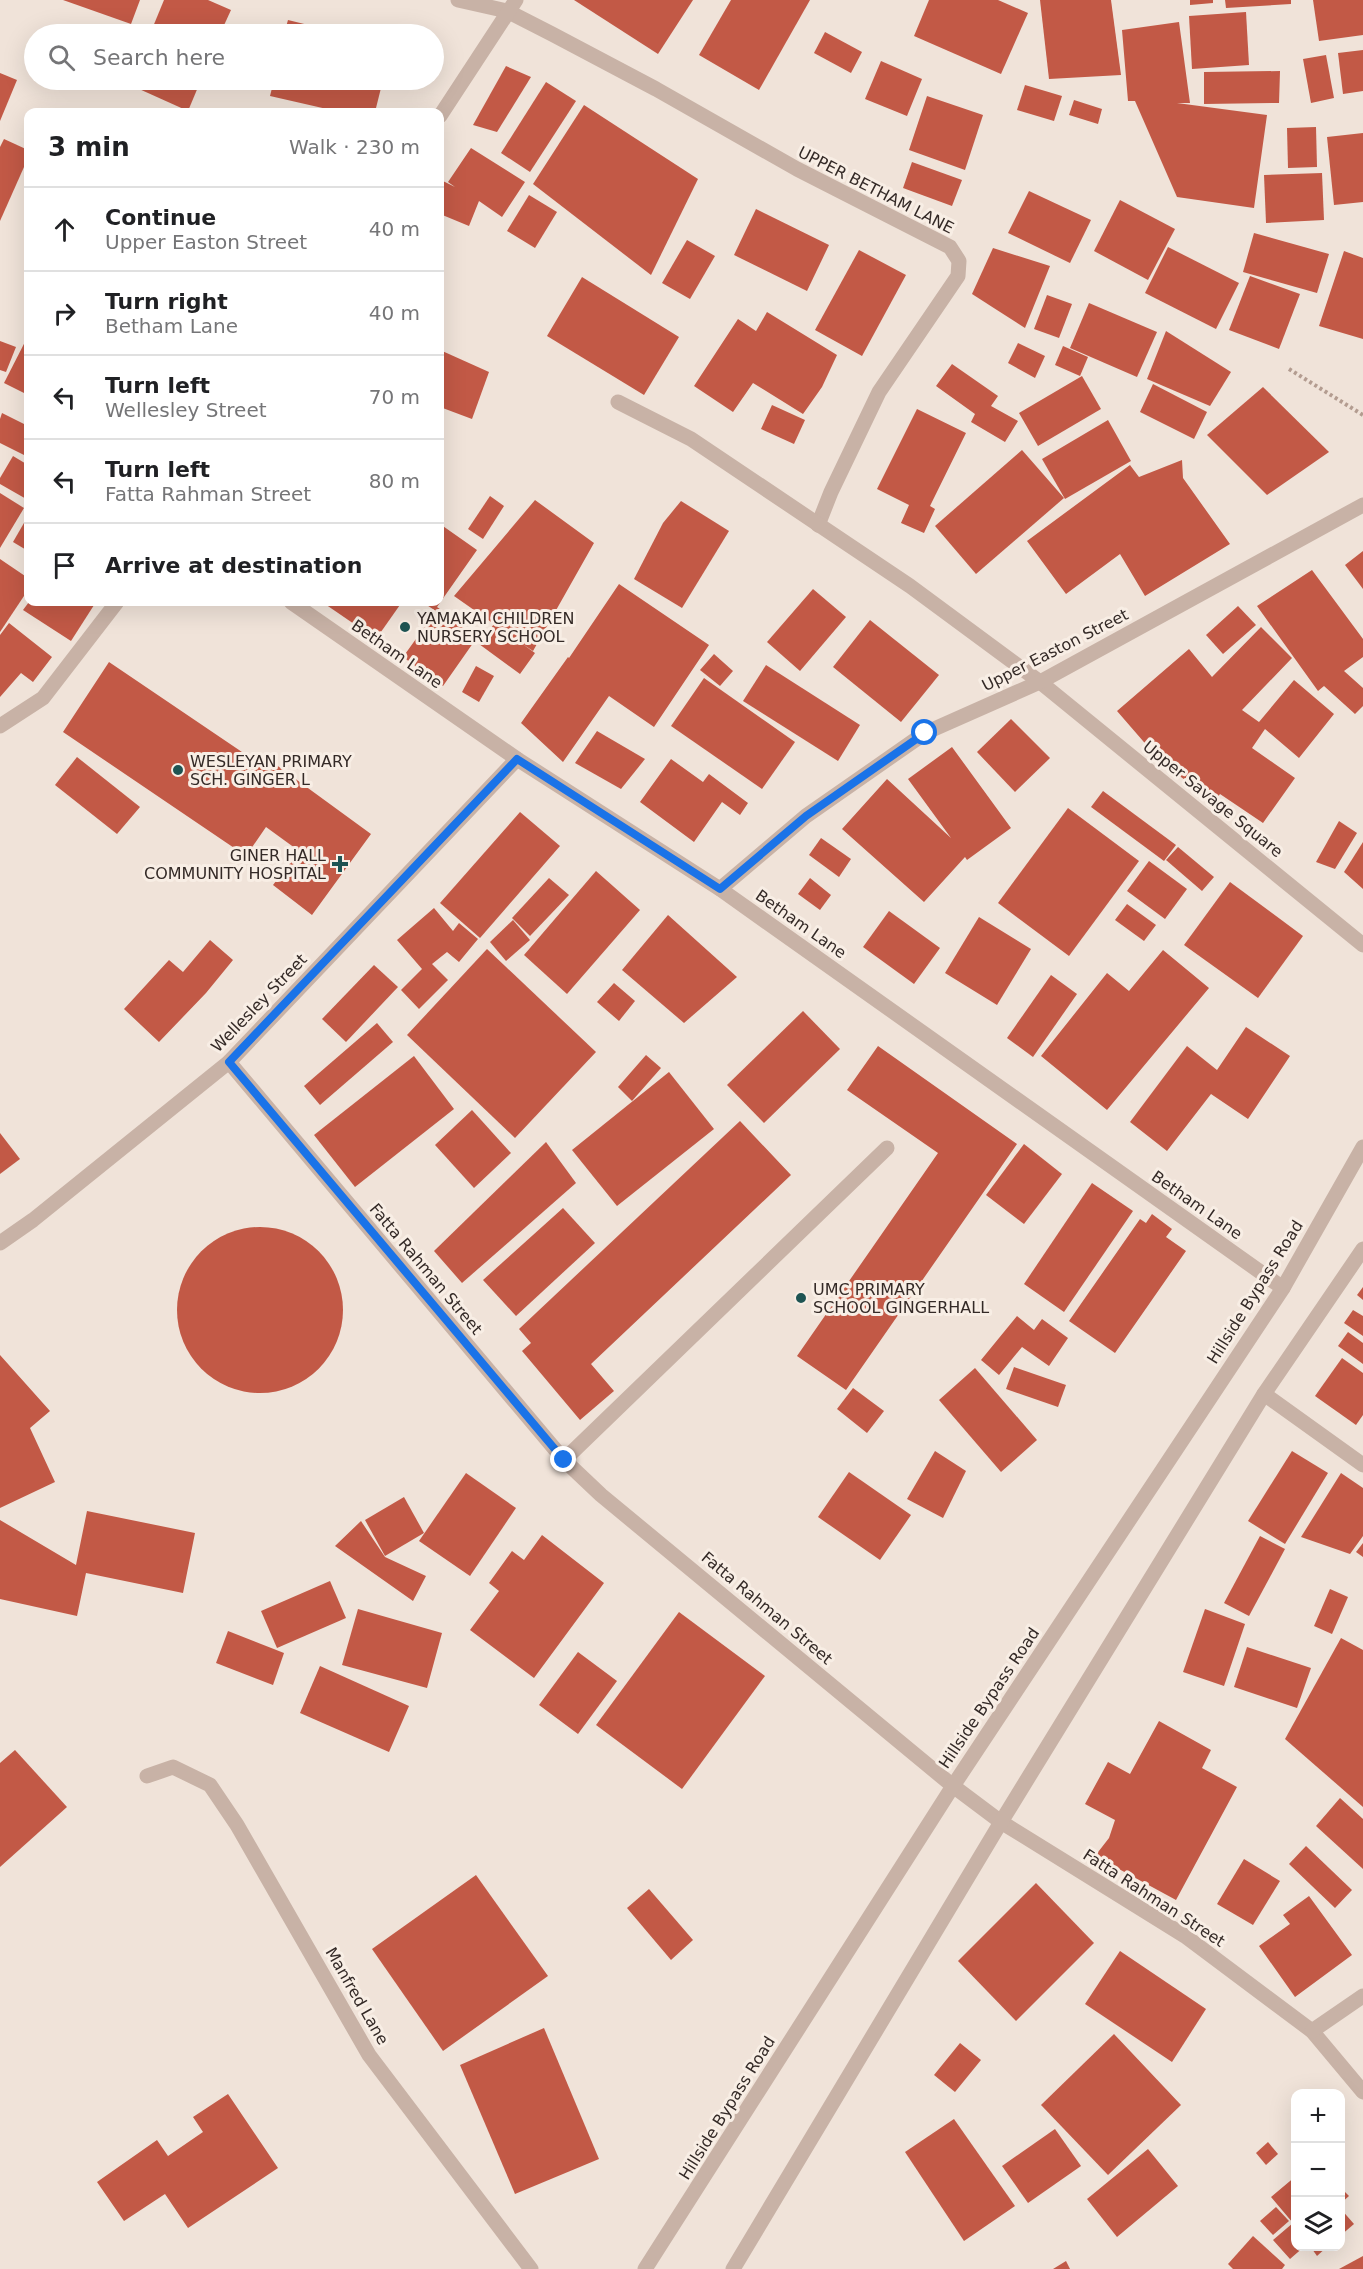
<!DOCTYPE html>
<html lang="en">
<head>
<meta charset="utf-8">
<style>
  :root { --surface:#fff; --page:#f2f2f2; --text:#202124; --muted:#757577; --line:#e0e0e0 }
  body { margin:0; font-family:"DejaVu Sans",sans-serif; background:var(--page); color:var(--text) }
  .controls { position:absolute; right:18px; bottom:18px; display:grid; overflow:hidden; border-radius:12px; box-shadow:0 6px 24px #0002 }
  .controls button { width:54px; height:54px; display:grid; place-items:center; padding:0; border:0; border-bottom:2px solid var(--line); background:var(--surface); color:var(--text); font:30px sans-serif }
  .stop { position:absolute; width:18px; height:18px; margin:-14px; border:4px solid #1a73e8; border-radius:50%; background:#fff }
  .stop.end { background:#1a73e8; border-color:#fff; box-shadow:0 2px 6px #0008 }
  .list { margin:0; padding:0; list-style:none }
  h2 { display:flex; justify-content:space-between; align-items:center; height:78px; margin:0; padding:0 24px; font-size:26px }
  h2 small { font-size:20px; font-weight:400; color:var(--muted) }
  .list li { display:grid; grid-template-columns:39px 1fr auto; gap:18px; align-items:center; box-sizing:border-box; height:84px; padding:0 24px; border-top:2px solid var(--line) }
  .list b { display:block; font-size:22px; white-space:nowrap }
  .list p { margin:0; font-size:20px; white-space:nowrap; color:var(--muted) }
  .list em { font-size:20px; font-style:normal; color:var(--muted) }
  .icon { flex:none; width:33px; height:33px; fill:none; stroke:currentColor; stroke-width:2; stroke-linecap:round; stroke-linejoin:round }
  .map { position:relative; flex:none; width:1363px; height:2269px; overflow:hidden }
  .search { position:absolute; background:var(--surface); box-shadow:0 6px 24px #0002; left:24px; top:24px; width:420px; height:66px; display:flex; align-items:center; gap:15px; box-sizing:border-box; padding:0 21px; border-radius:33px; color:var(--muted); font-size:22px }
  .panel { position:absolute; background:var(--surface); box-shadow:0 6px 24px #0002; left:24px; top:108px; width:420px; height:498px; border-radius:12px }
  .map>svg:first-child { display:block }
  .building { fill:#c25946 }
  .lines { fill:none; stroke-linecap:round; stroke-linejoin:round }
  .path { stroke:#b39c90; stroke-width:4; stroke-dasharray:3 3; stroke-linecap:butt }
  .minor { stroke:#c8b2a6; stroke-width:15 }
  .route { stroke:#1a73e8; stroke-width:8 }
  .poi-dot { fill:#1e5453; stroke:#f8eee5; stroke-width:2 }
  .labels { text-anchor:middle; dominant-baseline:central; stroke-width:6; stroke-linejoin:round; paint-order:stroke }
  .street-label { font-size:16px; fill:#342a27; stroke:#f8eee5 }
  .poi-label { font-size:16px; fill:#342a27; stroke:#f8eee5; text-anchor:start }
</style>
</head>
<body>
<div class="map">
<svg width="1363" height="2269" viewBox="0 0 1363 2269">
  <rect width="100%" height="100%" fill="#f0e3d9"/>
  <g class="building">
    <polygon points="63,0 140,0 131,24"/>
    <polygon points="164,0 208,0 231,10 220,34 150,34"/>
    <polygon points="574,0 693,0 658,54"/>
    <polygon points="731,0 810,0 759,90 699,55"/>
    <polygon points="929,0 998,0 1028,13 1001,74 914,36"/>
    <polygon points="1040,0 1111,0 1121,75 1049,79"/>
    <polygon points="1190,0 1213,0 1213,3 1190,5"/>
    <polygon points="1225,0 1291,0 1291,4 1226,8"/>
    <polygon points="1313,0 1363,0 1363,35 1319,41"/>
    <polygon points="1246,12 1249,65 1192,69 1189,16"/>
    <polygon points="288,20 345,34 284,34"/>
    <polygon points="1179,22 1190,103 1177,103 1267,115 1254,208 1177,197 1135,101 1128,101 1122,30"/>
    <polygon points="825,32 862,52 851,73 814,53"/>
    <polygon points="1363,50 1363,91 1343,94 1338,53"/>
    <polygon points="1326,55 1334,98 1311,103 1303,59"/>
    <polygon points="881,61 922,79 907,116 865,99"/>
    <polygon points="506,66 531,77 497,132 473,125"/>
    <polygon points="1280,71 1279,103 1204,104 1204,72"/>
    <polygon points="0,73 17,80 0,121"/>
    <polygon points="130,80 201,80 188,111 128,84"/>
    <polygon points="274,80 383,80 375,112 340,112 270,96"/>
    <polygon points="546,82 576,101 530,172 501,153"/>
    <polygon points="1025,85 1062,96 1054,121 1017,110"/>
    <polygon points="927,96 983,115 965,170 909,150"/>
    <polygon points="1074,100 1102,109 1098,124 1069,115"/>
    <polygon points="584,105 698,179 651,275 533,184"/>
    <polygon points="1316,127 1317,167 1288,168 1287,128"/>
    <polygon points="1363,133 1363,202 1334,205 1327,137"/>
    <polygon points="4,139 28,150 28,158 0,221 0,147"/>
    <polygon points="471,148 525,182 502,217 479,201 469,226 440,214 440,190 443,181 455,187 448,182"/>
    <polygon points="912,162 962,180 952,206 903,188"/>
    <polygon points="1322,173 1324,220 1266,223 1264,175"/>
    <polygon points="1029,191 1091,220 1070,263 1008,233"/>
    <polygon points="529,195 557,212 535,248 507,231"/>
    <polygon points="1120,200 1175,229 1148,280 1094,251"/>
    <polygon points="756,209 829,245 807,291 734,255"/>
    <polygon points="1254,233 1329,254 1317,293 1243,272"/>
    <polygon points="687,240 715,256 690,299 662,283"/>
    <polygon points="1168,247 1239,283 1216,329 1145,293"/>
    <polygon points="993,248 1050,266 1025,328 972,294"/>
    <polygon points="859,250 906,275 862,356 815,330"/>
    <polygon points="1344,251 1363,258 1363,339 1319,326"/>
    <polygon points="1250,276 1300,294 1279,349 1229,330"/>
    <polygon points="582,277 679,337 644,395 547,336"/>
    <polygon points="1047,295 1072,304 1059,338 1034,329"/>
    <polygon points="1089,303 1157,332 1137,377 1070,348"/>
    <polygon points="767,312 837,355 822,387 803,414 753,383 733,412 694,386 738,319 756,331"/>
    <polygon points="1166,331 1231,372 1210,406 1147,379"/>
    <polygon points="28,336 28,395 4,383"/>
    <polygon points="0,341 16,347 6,372 0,370"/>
    <polygon points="1018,343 1045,356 1035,378 1008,363"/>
    <polygon points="1063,346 1088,357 1080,376 1055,365"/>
    <polygon points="440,350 489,372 472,419 440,407"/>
    <polygon points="952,364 998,396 991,406 1018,421 1005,442 971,422 975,414 936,386"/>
    <polygon points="1082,376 1101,409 1038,446 1019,413"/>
    <polygon points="1153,384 1207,412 1194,439 1140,412"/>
    <polygon points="1263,387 1329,452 1267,495 1207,435"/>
    <polygon points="772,405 805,420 794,444 761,429"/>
    <polygon points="917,409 966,433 930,506 935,509 924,533 901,523 909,505 877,489"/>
    <polygon points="2,413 28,426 28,457 0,443 0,419"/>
    <polygon points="1108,420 1131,461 1065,499 1042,459"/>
    <polygon points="1022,450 1064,498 976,574 935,526"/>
    <polygon points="13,456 28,465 28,500 0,484 0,478"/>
    <polygon points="1182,460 1183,478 1230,544 1145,596 1120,554 1066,594 1027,541 1130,465 1139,477"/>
    <polygon points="0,493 24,508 0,548"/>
    <polygon points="490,496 504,506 483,539 468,529"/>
    <polygon points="535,500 594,543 533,651 521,643 535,653 520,674 479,644 494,624 454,596"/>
    <polygon points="681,501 729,531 682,608 634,579 663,523"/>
    <polygon points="28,516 28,551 13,542"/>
    <polygon points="440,524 477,550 437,607 478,636 443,686 403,657 436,611 422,602 440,602"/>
    <polygon points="1363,551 1363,589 1345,565"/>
    <polygon points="0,559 28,578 28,590 0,632"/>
    <polygon points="1312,570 1363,639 1363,657 1344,671 1363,688 1363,706 1355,714 1324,686 1318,691 1257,606"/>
    <polygon points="619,584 709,645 654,727 609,696 563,762 521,723 568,657 569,658"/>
    <polygon points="813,589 846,617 800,671 767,642"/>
    <polygon points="29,602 96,602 71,641 23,610"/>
    <polygon points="322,602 402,602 376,639"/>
    <polygon points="1238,606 1256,625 1223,654 1206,635"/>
    <polygon points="870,620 939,675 901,722 833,667"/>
    <polygon points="9,623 52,657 33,682 21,673 0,697 0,635"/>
    <polygon points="1261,627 1292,658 1242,710 1259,722 1294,680 1334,714 1299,758 1265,729 1252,748 1295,778 1263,823 1220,794 1215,801 1154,758 1156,756 1117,711 1189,649 1212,677"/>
    <polygon points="714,654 733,671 720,686 700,670"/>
    <polygon points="109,662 270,771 275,764 371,834 312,915 273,885 299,851 266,827 246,856 63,732"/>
    <polygon points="766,665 860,725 838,761 743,701"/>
    <polygon points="476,666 494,676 479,702 462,692"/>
    <polygon points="704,678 795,742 762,789 671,726"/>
    <polygon points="1011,719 1050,758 1015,792 977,752"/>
    <polygon points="597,731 645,759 621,789 575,763"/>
    <polygon points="952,747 1011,828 967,860 965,857 924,902 842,829 887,779 951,838 908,779"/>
    <polygon points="77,757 140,807 117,834 55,785"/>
    <polygon points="671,759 703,782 709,774 748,803 740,815 722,802 694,842 640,802"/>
    <polygon points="1103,791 1176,845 1164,861 1091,807"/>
    <polygon points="1068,808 1139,861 1069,956 998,903"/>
    <polygon points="520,812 560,846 480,938 440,903"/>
    <polygon points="1339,821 1357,833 1335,869 1316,862"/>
    <polygon points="821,838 851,859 839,877 809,855"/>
    <polygon points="1363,842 1363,889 1344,872"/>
    <polygon points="1178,847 1214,877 1202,891 1166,860"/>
    <polygon points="1149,861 1187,889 1165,919 1127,891"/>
    <polygon points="596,871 640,910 567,994 524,955"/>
    <polygon points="549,878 569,895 530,936 512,918"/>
    <polygon points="810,878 831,895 820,910 798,894"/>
    <polygon points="1230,882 1303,936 1258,998 1184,945"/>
    <polygon points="1127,904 1156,925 1144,941 1115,920"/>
    <polygon points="434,908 453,931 459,923 478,939 459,962 447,952 432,964 448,980 419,1009 401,990 422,969 397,940"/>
    <polygon points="889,911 940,948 914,984 863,947"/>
    <polygon points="668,915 737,977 684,1023 622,970"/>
    <polygon points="979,917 1031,949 997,1005 945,973"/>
    <polygon points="513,920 530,940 506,961 490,942"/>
    <polygon points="210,940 233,960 206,993 159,1042 124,1009 169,960 183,972"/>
    <polygon points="487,949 596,1052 515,1138 407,1035"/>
    <polygon points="1163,950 1209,988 1107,1110 1041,1056 1107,973 1129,991"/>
    <polygon points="374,965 398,987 346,1042 322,1019"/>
    <polygon points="1051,975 1077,994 1033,1057 1007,1038"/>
    <polygon points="614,983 635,1001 619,1021 597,1002"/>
    <polygon points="803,1011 840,1049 764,1123 727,1085"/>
    <polygon points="377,1023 393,1042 320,1105 304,1086"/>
    <polygon points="1246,1027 1290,1056 1248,1119 1211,1094 1167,1151 1130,1122 1187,1046 1217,1070"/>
    <polygon points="878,1046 1017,1144 846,1390 797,1356 938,1153 847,1090"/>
    <polygon points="646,1055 661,1068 632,1101 618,1087"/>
    <polygon points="414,1056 454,1109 355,1187 314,1135"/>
    <polygon points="669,1072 714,1129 617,1206 572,1150"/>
    <polygon points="472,1110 511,1153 474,1188 435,1145"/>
    <polygon points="740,1121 791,1175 591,1364 614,1391 580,1420 522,1351 531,1343 519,1329"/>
    <polygon points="0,1133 20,1159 0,1174"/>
    <polygon points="546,1142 576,1183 462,1283 434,1251"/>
    <polygon points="1024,1144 1062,1174 1024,1224 986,1195"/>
    <polygon points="1092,1183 1133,1211 1064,1312 1024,1284"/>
    <polygon points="563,1208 595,1243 516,1316 483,1280"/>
    <polygon points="1152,1214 1172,1229 1166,1237 1186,1251 1115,1353 1069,1321 1140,1219 1146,1223"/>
    <circle cx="260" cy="1310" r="83"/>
    <polygon points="1363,1287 1363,1300 1357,1295"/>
    <polygon points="1353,1310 1363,1316 1363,1336 1344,1323"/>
    <polygon points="1017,1316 1034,1330 1042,1319 1068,1338 1049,1366 1022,1347 999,1375 981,1360"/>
    <polygon points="1348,1332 1363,1343 1363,1364 1338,1346"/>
    <polygon points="0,1355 50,1411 30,1428 55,1482 0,1508"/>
    <polygon points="1342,1358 1363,1373 1363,1415 1356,1425 1315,1396"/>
    <polygon points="1014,1367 1066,1385 1058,1407 1006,1389"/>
    <polygon points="975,1368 1037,1440 1001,1472 939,1400"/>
    <polygon points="853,1388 884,1411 867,1433 837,1409"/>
    <polygon points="935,1451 966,1471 943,1518 907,1499"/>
    <polygon points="1292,1451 1328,1473 1285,1544 1248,1521"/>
    <polygon points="849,1472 911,1515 880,1560 818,1517"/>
    <polygon points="466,1473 516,1508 470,1576 419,1541"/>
    <polygon points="1341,1473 1363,1488 1363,1536 1350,1554 1301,1537"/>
    <polygon points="404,1497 424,1533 385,1556 365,1520"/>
    <polygon points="87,1511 195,1533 183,1593 86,1573 77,1616 0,1599 0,1520 76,1565"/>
    <polygon points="361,1521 385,1557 426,1576 413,1601 335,1546"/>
    <polygon points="542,1535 604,1583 534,1678 470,1630 499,1591 489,1583 512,1551 524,1560"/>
    <polygon points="1260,1536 1285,1549 1249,1616 1224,1603"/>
    <polygon points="1363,1543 1363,1557 1356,1552"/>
    <polygon points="330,1581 346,1618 277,1648 261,1611"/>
    <polygon points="1330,1589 1348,1597 1332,1634 1314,1626"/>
    <polygon points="358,1609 442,1633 427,1688 342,1665"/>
    <polygon points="1205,1609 1245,1624 1224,1686 1183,1672"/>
    <polygon points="679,1612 765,1676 682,1789 596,1725"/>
    <polygon points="228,1631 284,1653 273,1685 216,1663"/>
    <polygon points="1341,1638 1363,1650 1363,1807 1285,1739"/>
    <polygon points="1247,1647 1311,1668 1297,1708 1234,1687"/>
    <polygon points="578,1652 617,1681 578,1734 539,1705"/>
    <polygon points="320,1666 409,1706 389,1752 300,1713"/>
    <polygon points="1159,1721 1211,1750 1202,1768 1237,1787 1176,1900 1095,1856 1109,1838 1115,1820 1085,1804 1108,1762 1130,1774"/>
    <polygon points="15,1750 67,1807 0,1867 0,1763"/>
    <polygon points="1340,1798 1363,1819 1363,1869 1316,1826"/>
    <polygon points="1306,1846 1352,1890 1335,1908 1289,1864"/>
    <polygon points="1244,1859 1280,1881 1253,1925 1217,1904"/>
    <polygon points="476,1875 548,1976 443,2051 372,1949"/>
    <polygon points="1036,1883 1094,1943 1016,2021 958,1961"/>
    <polygon points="649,1889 693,1940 671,1960 627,1908"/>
    <polygon points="1309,1896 1352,1955 1295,1997 1259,1946 1290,1924 1283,1915"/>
    <polygon points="1120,1951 1206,2009 1172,2062 1085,2004"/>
    <polygon points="544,2028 599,2159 515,2194 460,2065"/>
    <polygon points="1114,2034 1181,2105 1108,2175 1041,2105"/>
    <polygon points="960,2043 981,2060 955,2092 934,2075"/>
    <polygon points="228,2094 278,2168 188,2228 165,2194 124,2221 97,2182 157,2140 168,2156 203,2132 193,2117"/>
    <polygon points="954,2119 1015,2206 964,2241 905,2152"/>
    <polygon points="1055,2129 1081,2166 1028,2203 1002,2166"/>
    <polygon points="1268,2142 1278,2154 1266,2165 1256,2153"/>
    <polygon points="1148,2149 1178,2186 1117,2237 1087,2199"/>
    <polygon points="1296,2176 1296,2246 1305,2246 1290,2259 1273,2240 1293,2223 1271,2197"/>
    <polygon points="1340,2187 1349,2196 1340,2204"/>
    <polygon points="1276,2207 1289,2221 1273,2235 1260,2221"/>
    <polygon points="1340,2208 1354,2224 1340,2236"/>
    <polygon points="1253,2236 1285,2265 1282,2269 1233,2269 1228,2264"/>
    <polygon points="1310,2246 1328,2246 1317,2256"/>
    <polygon points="1363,2256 1363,2269 1339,2269"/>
    <polygon points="1066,2261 1070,2269 1053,2269"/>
  </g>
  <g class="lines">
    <polyline class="path" points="1289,369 1363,415"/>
    <g class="minor">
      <polyline points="458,0 507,11 552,34 656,89 797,169 950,247 959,261 958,276 879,392 831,492 818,525"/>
      <polyline points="440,116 516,0"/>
      <polyline points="618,402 691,439 910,586 1040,682 1363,945"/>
      <polyline points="291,602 517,759 720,889 1283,1288"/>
      <polyline points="0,726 43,698 117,602"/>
      <polyline points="720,889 806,816 925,733 1040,682 1363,505"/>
      <polyline points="229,1062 564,1460 601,1495 953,1786 1001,1822 1185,1936 1312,2031 1363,2092"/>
      <polyline points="0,1243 33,1220 229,1062 517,759"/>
      <polyline points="1264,1394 1363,1465"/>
      <polyline points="564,1460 887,1148"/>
      <polyline points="147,1776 173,1767 210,1785 237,1825 369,2055 531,2269"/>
      <polyline points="1312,2031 1363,1996"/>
      <polyline points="645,2269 953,1786 1283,1288 1363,1147"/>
      <polyline points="733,2269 1001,1822 1264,1394 1363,1249"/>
    </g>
  </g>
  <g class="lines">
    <polyline class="route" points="564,1460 229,1062 517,759 720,889 806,816 925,733"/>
  </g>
  <g class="poi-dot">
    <circle cx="405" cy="627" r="6"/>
    <circle cx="178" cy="770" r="6"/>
    <path d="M337 855h6v6h6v6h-6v6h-6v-6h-6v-6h6z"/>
    <circle cx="801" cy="1298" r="6"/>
  </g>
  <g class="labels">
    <g class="street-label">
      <text transform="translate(876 190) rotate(27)">UPPER BETHAM LANE</text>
      <text transform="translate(1055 650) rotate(-27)">Upper Easton Street</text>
      <text transform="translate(397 654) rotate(35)">Betham Lane</text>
      <text transform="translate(1213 799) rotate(39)">Upper Savage Square</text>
      <text transform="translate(801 924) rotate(35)">Betham Lane</text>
      <text transform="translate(259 1003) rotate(-46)">Wellesley Street</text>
      <text transform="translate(1197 1205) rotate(35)">Betham Lane</text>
      <text transform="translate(426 1269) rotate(50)">Fatta Rahman Street</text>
      <text transform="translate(1255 1292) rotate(-58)">Hillside Bypass Road</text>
      <text transform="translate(767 1608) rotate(40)">Fatta Rahman Street</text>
      <text transform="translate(989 1698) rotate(-56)">Hillside Bypass Road</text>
      <text transform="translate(1154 1898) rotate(33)">Fatta Rahman Street</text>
      <text transform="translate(357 1996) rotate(60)">Manfred Lane</text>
      <text transform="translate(727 2108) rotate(-58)">Hillside Bypass Road</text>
    </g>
    <g class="poi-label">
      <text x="417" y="618">YAMAKAI CHILDREN<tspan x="417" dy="18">NURSERY SCHOOL</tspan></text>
      <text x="190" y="761">WESLEYAN PRIMARY<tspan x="190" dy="18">SCH. GINGER L</tspan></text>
      <text x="326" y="855" text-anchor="end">GINER HALL<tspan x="326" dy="18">COMMUNITY HOSPITAL</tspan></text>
      <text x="813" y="1289">UMC PRIMARY<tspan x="813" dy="18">SCHOOL GINGERHALL</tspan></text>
    </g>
  </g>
</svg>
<div class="controls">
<button>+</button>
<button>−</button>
<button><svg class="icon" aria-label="layers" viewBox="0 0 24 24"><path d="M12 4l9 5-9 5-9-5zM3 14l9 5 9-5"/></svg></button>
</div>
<div class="stop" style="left:925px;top:733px"></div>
<div class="stop end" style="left:564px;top:1460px"></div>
<div class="search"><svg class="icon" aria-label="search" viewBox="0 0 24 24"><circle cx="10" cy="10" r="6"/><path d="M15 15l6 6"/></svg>Search here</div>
<section class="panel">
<h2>3 min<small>Walk · 230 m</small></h2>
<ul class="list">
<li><svg class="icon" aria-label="ahead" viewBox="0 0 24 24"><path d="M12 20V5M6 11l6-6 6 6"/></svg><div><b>Continue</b><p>Upper Easton Street</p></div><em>40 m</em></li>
<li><svg class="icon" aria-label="right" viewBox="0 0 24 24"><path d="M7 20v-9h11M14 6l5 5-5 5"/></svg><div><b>Turn right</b><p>Betham Lane</p></div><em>40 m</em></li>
<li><svg class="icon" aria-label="left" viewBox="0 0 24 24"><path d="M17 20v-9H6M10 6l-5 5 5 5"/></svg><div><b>Turn left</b><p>Wellesley Street</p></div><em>70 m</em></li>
<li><svg class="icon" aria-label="left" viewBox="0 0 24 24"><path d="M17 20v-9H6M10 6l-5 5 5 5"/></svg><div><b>Turn left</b><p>Fatta Rahman Street</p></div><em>80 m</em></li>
<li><svg class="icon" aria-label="arrive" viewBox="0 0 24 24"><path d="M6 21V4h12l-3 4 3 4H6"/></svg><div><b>Arrive at destination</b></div></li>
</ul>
</section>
</div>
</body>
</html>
